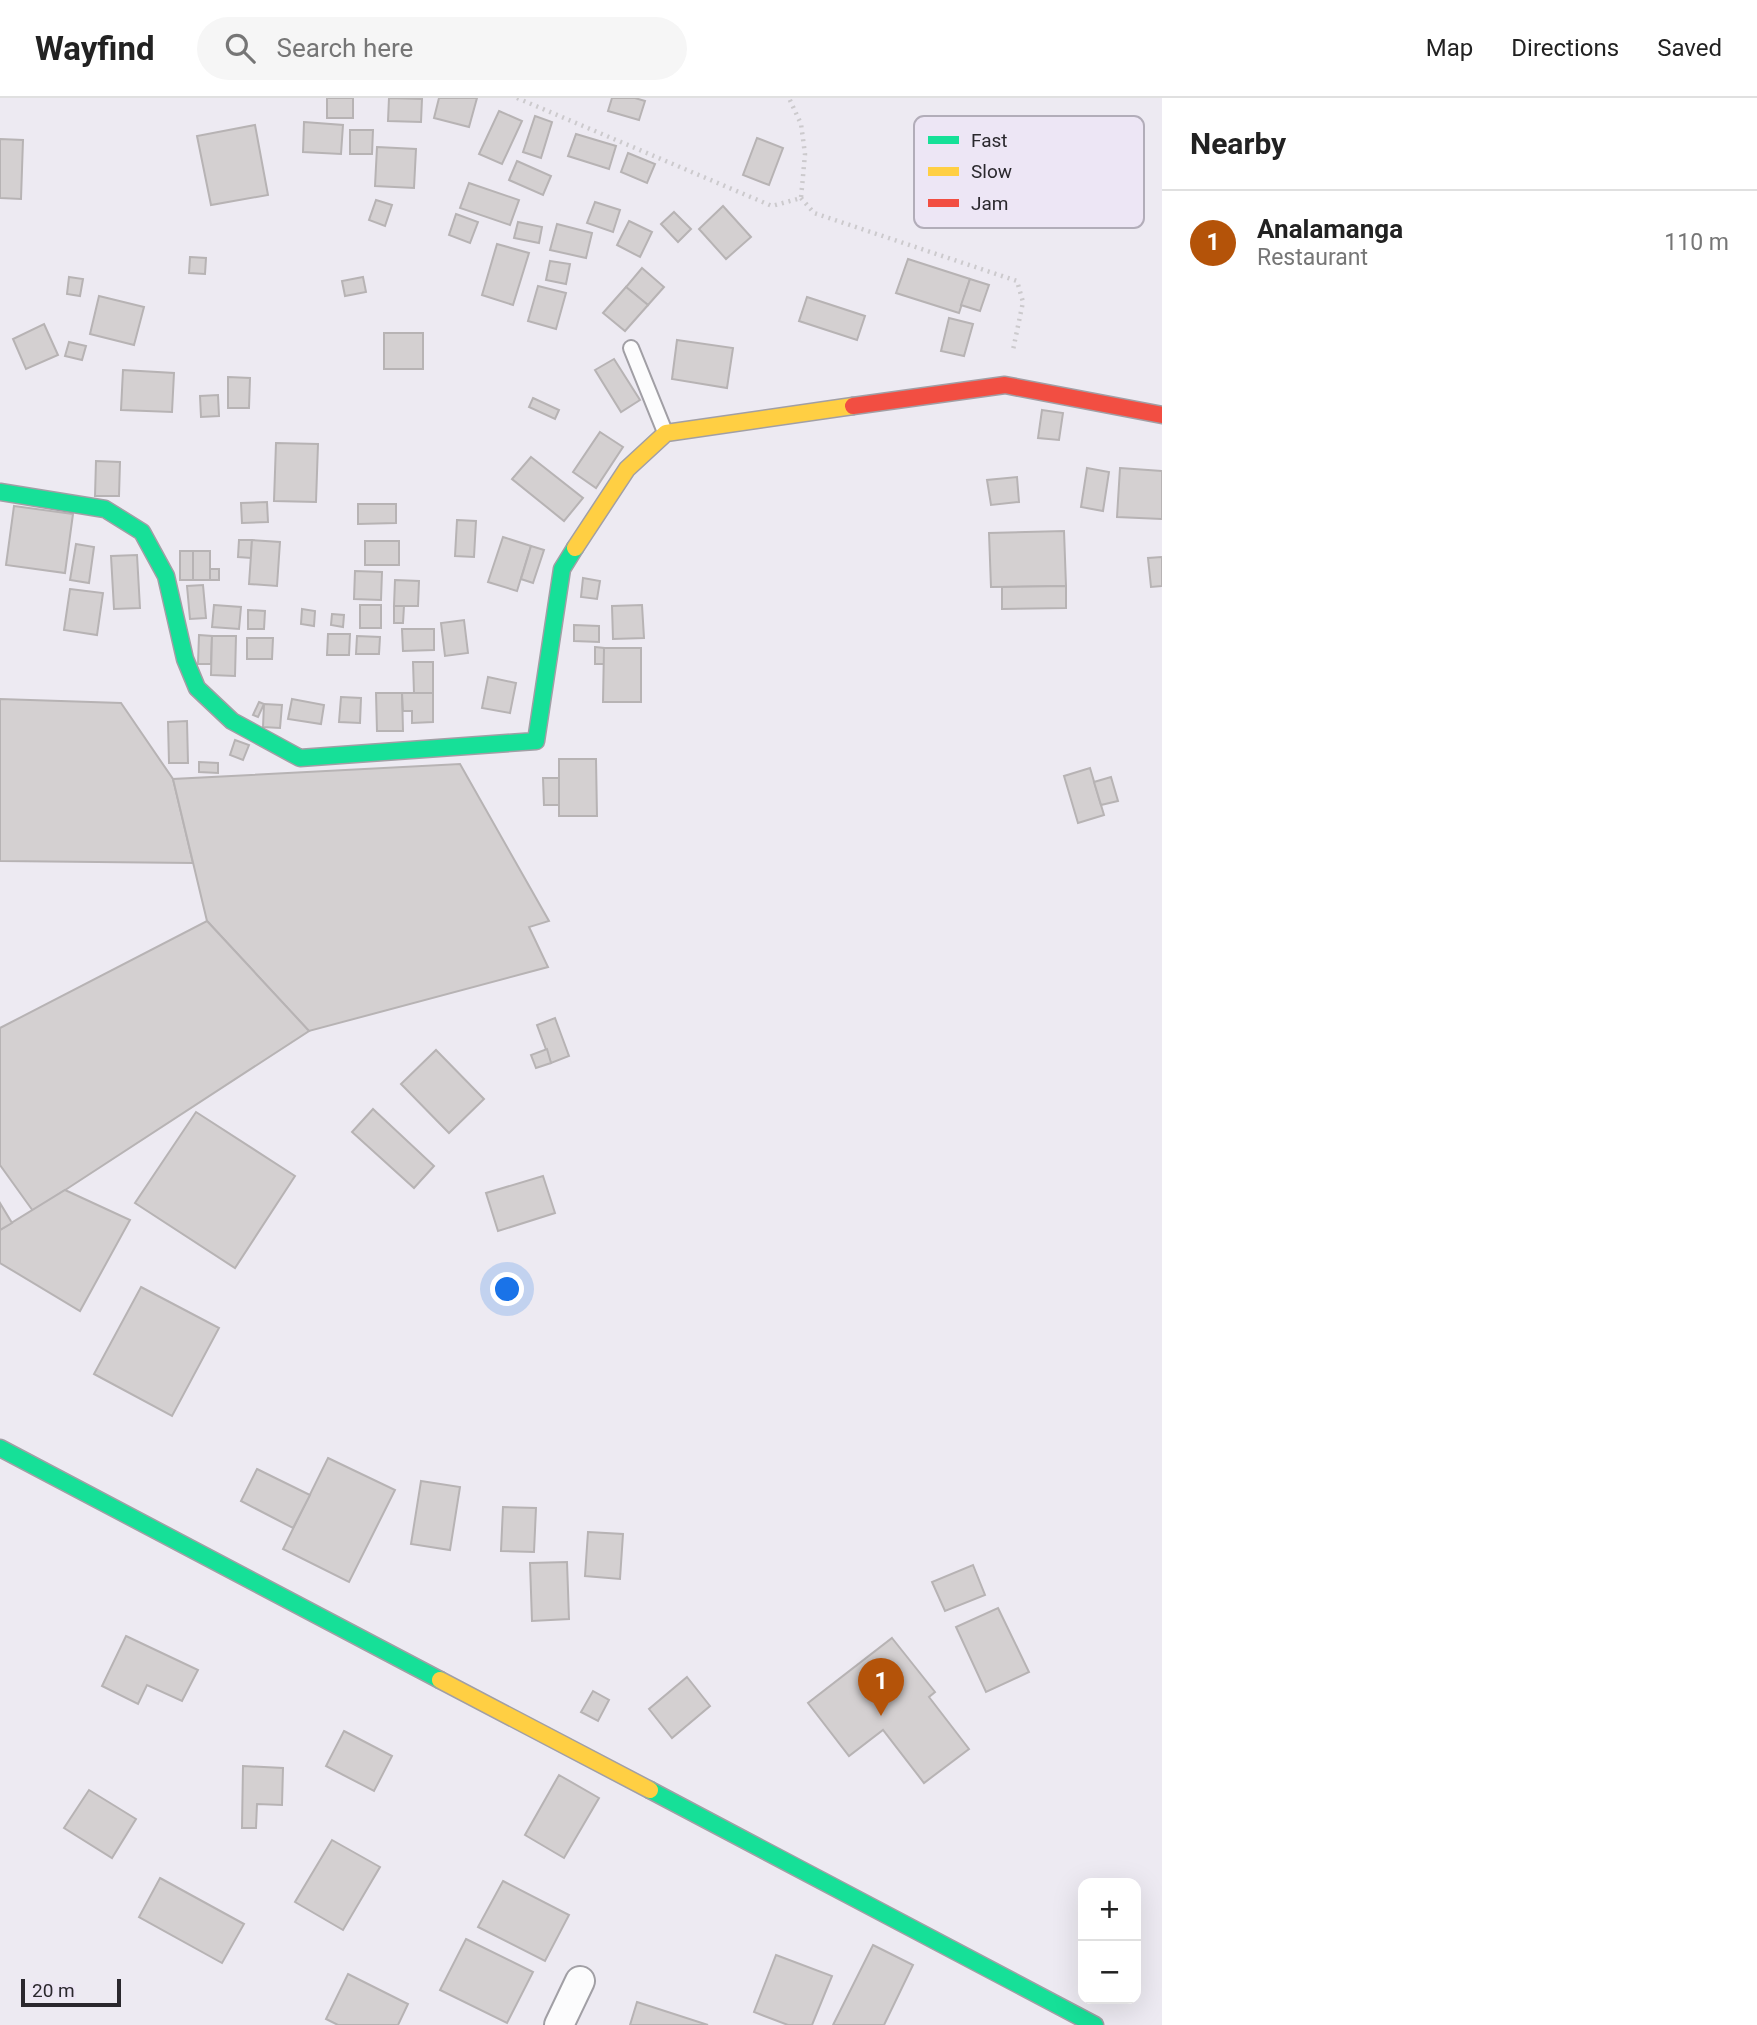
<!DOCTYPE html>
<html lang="en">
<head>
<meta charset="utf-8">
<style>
  :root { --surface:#fff; --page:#f6f6f6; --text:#222; --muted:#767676; --line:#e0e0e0; --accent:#b45309 }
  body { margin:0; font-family:Roboto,sans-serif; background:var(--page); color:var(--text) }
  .controls { position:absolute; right:21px; bottom:21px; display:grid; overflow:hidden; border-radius:14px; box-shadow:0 7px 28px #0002 }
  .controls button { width:63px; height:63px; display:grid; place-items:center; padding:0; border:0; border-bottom:2px solid var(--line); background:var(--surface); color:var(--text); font:35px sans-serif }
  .scale { position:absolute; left:21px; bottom:18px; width:100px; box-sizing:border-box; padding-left:7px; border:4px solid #2a282d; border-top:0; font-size:19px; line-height:24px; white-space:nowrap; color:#2a282d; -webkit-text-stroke:5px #ede6f5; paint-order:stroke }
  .you { position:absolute; left:508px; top:1192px; width:24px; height:24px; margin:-18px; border:5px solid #fff; border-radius:50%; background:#1a73e8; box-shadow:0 0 0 10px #1a73e833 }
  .badge { display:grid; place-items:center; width:46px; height:46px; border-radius:50%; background:var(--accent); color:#fff; font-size:23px; font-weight:700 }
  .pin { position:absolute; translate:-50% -58px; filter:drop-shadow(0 2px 4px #0008) }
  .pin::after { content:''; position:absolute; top:37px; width:24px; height:21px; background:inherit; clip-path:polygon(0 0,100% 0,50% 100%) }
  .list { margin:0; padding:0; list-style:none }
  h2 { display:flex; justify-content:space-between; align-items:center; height:91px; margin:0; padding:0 28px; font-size:30px }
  h2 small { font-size:23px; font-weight:400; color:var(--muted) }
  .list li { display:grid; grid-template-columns:46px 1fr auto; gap:21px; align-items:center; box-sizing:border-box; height:105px; padding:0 28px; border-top:2px solid var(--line) }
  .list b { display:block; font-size:26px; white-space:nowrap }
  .list p { margin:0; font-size:23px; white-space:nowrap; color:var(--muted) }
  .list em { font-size:23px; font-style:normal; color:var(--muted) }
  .icon { flex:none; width:38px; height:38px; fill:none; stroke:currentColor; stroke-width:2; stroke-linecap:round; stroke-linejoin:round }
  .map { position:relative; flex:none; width:1162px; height:1927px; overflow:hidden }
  header { display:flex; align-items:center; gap:42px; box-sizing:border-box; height:98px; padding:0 35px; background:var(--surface); border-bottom:2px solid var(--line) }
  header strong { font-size:33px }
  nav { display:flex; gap:38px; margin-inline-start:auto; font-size:24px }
  .search { width:490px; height:63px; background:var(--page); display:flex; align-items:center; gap:18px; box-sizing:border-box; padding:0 24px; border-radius:38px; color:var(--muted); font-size:26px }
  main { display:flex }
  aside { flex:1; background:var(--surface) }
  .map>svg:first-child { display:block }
  .building { fill:#d4d0d1; stroke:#b7b3b4; stroke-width:2 }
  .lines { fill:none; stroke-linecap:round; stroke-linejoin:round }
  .lane-casing { stroke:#a19fa5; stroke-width:18 }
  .street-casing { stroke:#a19fa5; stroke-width:32 }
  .fast-casing { stroke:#a19fa5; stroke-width:19 }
  .slow-casing { stroke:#a19fa5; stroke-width:19 }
  .jam-casing { stroke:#a19fa5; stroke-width:19 }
  .path { stroke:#cccacd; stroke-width:4.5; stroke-dasharray:2 5; stroke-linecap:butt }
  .lane { stroke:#fcfcfd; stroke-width:14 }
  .street { stroke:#fcfcfd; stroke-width:28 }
  .fast { stroke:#16e098; stroke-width:16 }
  .slow { stroke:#ffcf43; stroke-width:16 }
  .jam { stroke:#f24e42; stroke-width:16 }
  .key { fill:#ede6f5; stroke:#b2adb9; stroke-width:2 }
  .key-label { font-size:19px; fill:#2a282d }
</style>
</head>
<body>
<header>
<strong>Wayfind</strong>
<div class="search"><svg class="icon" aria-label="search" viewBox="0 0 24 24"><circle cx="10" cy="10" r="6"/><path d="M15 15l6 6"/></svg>Search here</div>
<nav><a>Map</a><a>Directions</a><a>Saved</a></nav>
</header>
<main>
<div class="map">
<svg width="1162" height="1927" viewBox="0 0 1162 1927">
  <rect width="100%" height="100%" fill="#edeaf2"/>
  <g class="building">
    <rect x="327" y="0" width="26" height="20"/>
    <polygon points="389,0 422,1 421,24 388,23"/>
    <polygon points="439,0 477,0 469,29 434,20"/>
    <polygon points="612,0 635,0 645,3 639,22 608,13"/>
    <polygon points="499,13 522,23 502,66 479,56"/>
    <polygon points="535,18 552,24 541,60 523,54"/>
    <polygon points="304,24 343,27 341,56 303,54"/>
    <polygon points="255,27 268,97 211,107 197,38"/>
    <polygon points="350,32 373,32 372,56 350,56"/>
    <polygon points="576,36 616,48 609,71 568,58"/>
    <polygon points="757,40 783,50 769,87 743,77"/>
    <polygon points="0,41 23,42 21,101 0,100"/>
    <polygon points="377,49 416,51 414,90 375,88"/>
    <polygon points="628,55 655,66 647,85 621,74"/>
    <polygon points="517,63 551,78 543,97 509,82"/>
    <polygon points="469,85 519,102 510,127 460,110"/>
    <polygon points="376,102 392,107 385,128 369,122"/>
    <polygon points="595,104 620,112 613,134 587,125"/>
    <polygon points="723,108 751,139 726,161 699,131"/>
    <polygon points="674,114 691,131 678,144 661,126"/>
    <polygon points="456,116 478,124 470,145 449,137"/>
    <polygon points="629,123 652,134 640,159 617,147"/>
    <polygon points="518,124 542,129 539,145 514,140"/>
    <polygon points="557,126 592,135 586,160 550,152"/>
    <polygon points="497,146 529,155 513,207 482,197"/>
    <polygon points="190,159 206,160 205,176 189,175"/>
    <polygon points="908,161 970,181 959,215 896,195"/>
    <polygon points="550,163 570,166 566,186 546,182"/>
    <polygon points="642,170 664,189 648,207 626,189"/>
    <polygon points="69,179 83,181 80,198 67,196"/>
    <polygon points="363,179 366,194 345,198 342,183"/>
    <polygon points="970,181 989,187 980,213 961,207"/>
    <polygon points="538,188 566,195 556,231 528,223"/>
    <polygon points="626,189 648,207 625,233 603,215"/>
    <polygon points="99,198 144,209 134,247 90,236"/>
    <polygon points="807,199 865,218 857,242 799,223"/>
    <polygon points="949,220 973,226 964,258 941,253"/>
    <polygon points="44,226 58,257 26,271 13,241"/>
    <rect x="384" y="235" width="39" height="36"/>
    <polygon points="677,242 733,250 727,290 672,281"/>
    <polygon points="69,244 86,248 82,262 65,258"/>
    <polygon points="614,261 640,302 621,314 595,272"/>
    <polygon points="123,272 174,275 172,314 121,312"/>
    <polygon points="228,279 250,280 249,310 228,310"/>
    <polygon points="218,297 219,318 201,319 200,298"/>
    <polygon points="533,300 559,312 555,321 529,309"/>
    <polygon points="1042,312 1063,315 1059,342 1038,340"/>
    <polygon points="600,334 623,349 596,390 573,374"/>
    <polygon points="276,345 318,346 316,404 274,403"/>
    <polygon points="531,359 583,400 564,423 512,381"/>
    <polygon points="96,363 120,364 119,398 95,398"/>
    <polygon points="1087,370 1109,374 1103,413 1081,409"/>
    <polygon points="1120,370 1162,373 1162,421 1117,419"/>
    <polygon points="1017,379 1019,404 991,407 987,382"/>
    <polygon points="267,404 268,424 242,425 241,405"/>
    <polygon points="358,406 396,406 396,425 358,426"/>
    <polygon points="14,408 73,416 65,475 6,467"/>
    <polygon points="457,422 476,423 474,459 455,458"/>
    <polygon points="1064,433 1066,488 991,489 989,435"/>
    <polygon points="503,439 531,448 517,493 488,484"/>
    <polygon points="239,442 252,442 251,460 238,459"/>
    <polygon points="252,442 280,444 277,488 249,486"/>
    <rect x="365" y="443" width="34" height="24"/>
    <polygon points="76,446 94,449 89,485 70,482"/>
    <polygon points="531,448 544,452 533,485 521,481"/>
    <rect x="180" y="453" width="13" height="29"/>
    <rect x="193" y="453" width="17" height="29"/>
    <polygon points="137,457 140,510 114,511 111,458"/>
    <polygon points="1162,459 1162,488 1151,489 1148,460"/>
    <rect x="210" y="471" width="9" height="11"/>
    <polygon points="355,473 382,474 381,502 354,501"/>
    <polygon points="583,480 600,483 597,501 581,499"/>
    <polygon points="395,482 419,483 418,508 394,508"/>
    <polygon points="203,487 206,520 190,521 187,488"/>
    <polygon points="1066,488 1066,510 1002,511 1002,489"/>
    <polygon points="70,491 103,495 97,537 64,532"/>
    <polygon points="214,507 241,509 239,531 212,529"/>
    <rect x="360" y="507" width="21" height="23"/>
    <polygon points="642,507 644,540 613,541 612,508"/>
    <polygon points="394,508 404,508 403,525 394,525"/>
    <polygon points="302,511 315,513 314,528 301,526"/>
    <polygon points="248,512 265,513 264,531 248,531"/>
    <polygon points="332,516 344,517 343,529 331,527"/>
    <polygon points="464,522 468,555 445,558 441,525"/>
    <polygon points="574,527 599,528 599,544 574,543"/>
    <polygon points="402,531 434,531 434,552 403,553"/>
    <polygon points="328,536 350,536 349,557 327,557"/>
    <polygon points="199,537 212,538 211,566 198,566"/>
    <polygon points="212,538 236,538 235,578 211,577"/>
    <polygon points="357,538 380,539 379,556 356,556"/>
    <polygon points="247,540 273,540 272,561 247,561"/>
    <polygon points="595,549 604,550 604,566 595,566"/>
    <polygon points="604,550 641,550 641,604 603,604"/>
    <polygon points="413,564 433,564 433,595 414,595"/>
    <polygon points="488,579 516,585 510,615 482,610"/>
    <polygon points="376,595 402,595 403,633 377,633"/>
    <polygon points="402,595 433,595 433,624 412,625 412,613 403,613"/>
    <polygon points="341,599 361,600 360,625 339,624"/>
    <polygon points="0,601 121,605 173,681 193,765 0,763"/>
    <polygon points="292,601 324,607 321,626 288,621"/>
    <polygon points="259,604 264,606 258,619 253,617"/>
    <polygon points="264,606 282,607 280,630 263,629"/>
    <polygon points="187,623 188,665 169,665 168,624"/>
    <polygon points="235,642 249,647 243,662 230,657"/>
    <polygon points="559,661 596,661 597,718 559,718"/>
    <polygon points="199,664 218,665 218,675 199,674"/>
    <polygon points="460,666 549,823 529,829 548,869 309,933 207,823 173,681"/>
    <polygon points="1090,670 1104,717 1078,725 1064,678"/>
    <polygon points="1111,679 1118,703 1101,707 1094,684"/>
    <polygon points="543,680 559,680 559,707 544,707"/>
    <polygon points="207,823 309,933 33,1113 0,1067 0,930"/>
    <polygon points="555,920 569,958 551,965 537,927"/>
    <polygon points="547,951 551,965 536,970 531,957"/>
    <polygon points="436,952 484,1001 449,1035 401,986"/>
    <polygon points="373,1011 434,1068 414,1090 352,1034"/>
    <polygon points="196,1014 295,1078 235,1170 135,1105"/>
    <polygon points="543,1078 555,1115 498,1133 486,1095"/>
    <polygon points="65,1092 130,1122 80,1213 0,1165 0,1132"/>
    <polygon points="0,1105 12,1125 0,1132"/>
    <polygon points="141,1189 219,1230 172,1318 94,1276"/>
    <polygon points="328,1360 395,1392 349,1484 283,1451"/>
    <polygon points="257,1371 310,1397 293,1430 241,1403"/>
    <polygon points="421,1383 460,1389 450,1452 411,1446"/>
    <polygon points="503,1409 536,1410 534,1454 501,1453"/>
    <polygon points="588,1434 623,1436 620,1481 585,1478"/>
    <polygon points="567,1464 569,1521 532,1523 530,1465"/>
    <polygon points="973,1467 985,1497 945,1513 932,1484"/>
    <polygon points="998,1510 1029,1574 986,1594 956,1529"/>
    <polygon points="126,1538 198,1572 182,1603 147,1587 138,1606 102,1588"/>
    <polygon points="892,1540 935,1594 929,1599 969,1651 924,1685 883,1632 849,1658 808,1605"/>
    <polygon points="687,1579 710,1608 672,1640 649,1611"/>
    <polygon points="593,1593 609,1602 598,1623 581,1614"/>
    <polygon points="344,1633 392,1658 374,1693 326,1668"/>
    <polygon points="243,1668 283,1670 282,1707 257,1706 256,1730 242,1730"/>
    <polygon points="559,1677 599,1700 564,1760 525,1737"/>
    <polygon points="89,1692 136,1721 112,1760 64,1730"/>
    <polygon points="332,1742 380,1769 343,1832 295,1804"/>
    <polygon points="160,1780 244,1826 222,1865 139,1819"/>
    <polygon points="503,1783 569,1817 545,1863 478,1829"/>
    <polygon points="466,1841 533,1874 507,1925 440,1892"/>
    <polygon points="873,1847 913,1867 884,1927 833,1927"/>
    <polygon points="776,1857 832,1878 812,1927 788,1927 754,1914"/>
    <polygon points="348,1876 408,1906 398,1927 338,1927 326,1921"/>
    <polygon points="637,1904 708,1927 630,1927"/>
  </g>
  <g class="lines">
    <defs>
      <polyline id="lane" points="631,250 665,334"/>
      <polyline id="street" points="559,1927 580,1883"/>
      <g id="fast">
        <polyline points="0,394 105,411 142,434 166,478 185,561 197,590 232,623 300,660 536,643 562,471 575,450"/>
        <polyline points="0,1350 440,1582"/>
        <polyline points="650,1692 1095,1927"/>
      </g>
      <g id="slow">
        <polyline points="575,450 627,371 666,335 853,308"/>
        <polyline points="440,1582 650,1692"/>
      </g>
      <polyline id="jam" points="853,308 1005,287 1162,317"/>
    </defs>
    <use href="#lane" class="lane-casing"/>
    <use href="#street" class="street-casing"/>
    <use href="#fast" class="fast-casing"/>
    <use href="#slow" class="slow-casing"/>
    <use href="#jam" class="jam-casing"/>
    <g class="path">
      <polyline points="517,0 772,108 801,100 805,56 801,26 789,0"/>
      <polyline points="801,100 814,115 1017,183 1023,204 1013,252"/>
    </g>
    <use href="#lane" class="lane"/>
    <use href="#street" class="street"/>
    <use href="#fast" class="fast"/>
    <use href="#slow" class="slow"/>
    <use href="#jam" class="jam"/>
  </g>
  <rect x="914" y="18" width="230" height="112" rx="10" class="key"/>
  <rect x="928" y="38" width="31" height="8" fill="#16e098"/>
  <rect x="928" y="69" width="31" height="9" fill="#ffcf43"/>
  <rect x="928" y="101" width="31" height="8" fill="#f24e42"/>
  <g class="key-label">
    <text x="971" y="49">Fast</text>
    <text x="971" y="80">Slow</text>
    <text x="971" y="112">Jam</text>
  </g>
</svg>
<div class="controls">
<button>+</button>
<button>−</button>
</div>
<div class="scale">20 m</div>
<div class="you"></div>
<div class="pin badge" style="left:881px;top:1618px">1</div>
</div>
<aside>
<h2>Nearby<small></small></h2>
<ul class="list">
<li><span class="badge">1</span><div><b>Analamanga</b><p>Restaurant</p></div><em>110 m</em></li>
</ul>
</aside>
</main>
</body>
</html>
